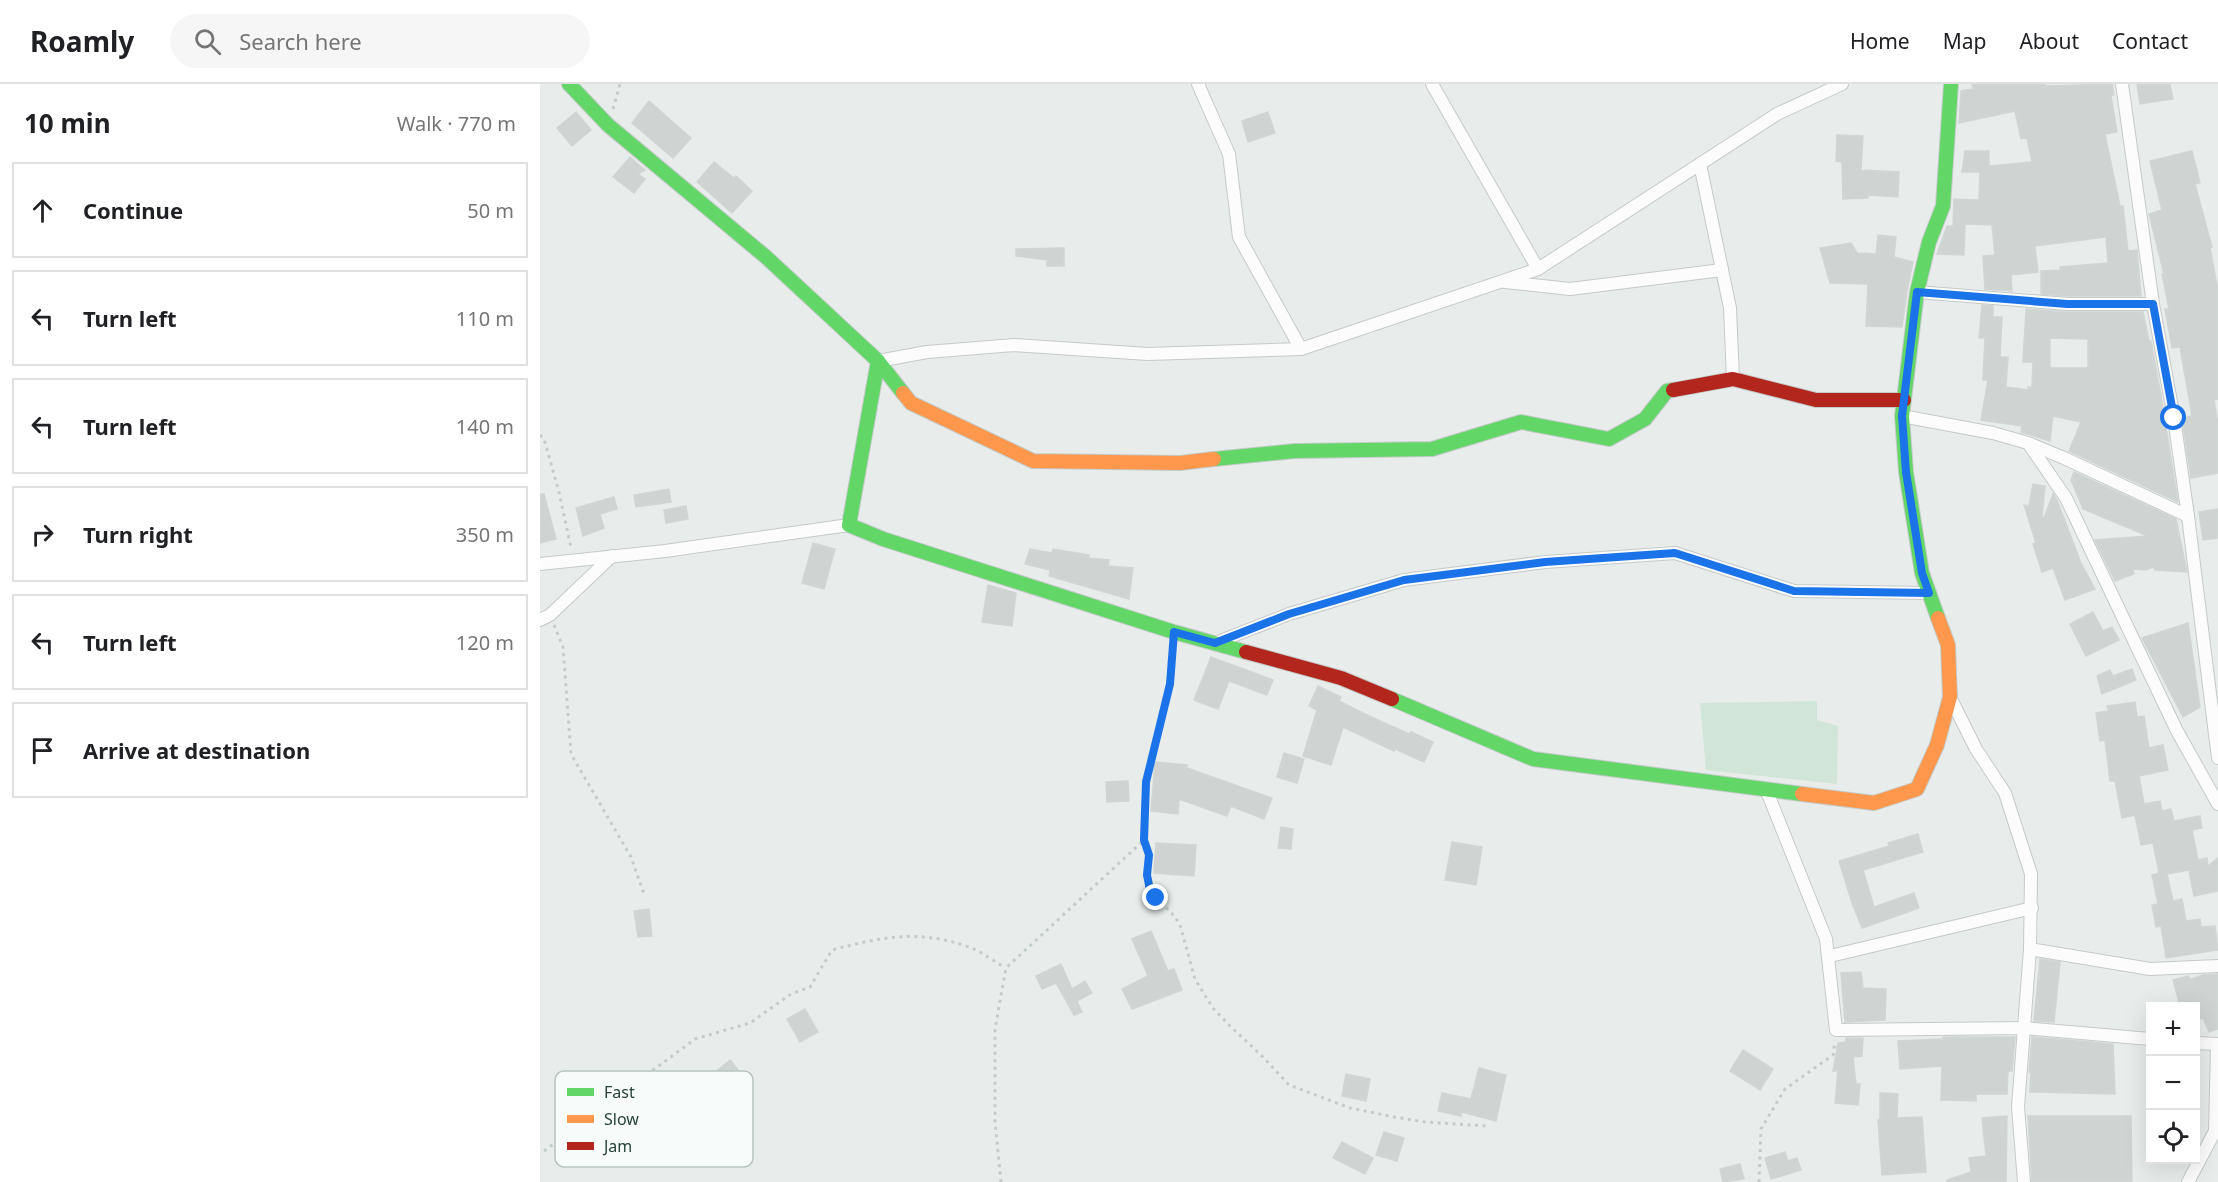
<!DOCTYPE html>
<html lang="en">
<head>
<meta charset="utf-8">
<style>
  :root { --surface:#fff; --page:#f6f6f6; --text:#202124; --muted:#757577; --line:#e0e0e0 }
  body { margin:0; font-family:"Noto Sans",sans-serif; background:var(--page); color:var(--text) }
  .controls { position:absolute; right:18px; bottom:18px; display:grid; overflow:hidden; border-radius:0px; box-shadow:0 6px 24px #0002 }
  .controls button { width:54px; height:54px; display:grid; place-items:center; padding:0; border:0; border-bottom:2px solid var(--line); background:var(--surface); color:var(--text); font:30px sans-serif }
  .stop { position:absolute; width:18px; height:18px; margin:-14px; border:4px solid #1a73e8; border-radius:50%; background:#fff }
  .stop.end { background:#1a73e8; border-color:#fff; box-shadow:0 2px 6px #0008 }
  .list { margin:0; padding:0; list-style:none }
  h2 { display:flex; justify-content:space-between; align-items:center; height:78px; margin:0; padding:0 24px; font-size:26px }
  h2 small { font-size:20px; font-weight:400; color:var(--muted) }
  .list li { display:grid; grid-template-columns:39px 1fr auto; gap:18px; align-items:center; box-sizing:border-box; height:96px; margin:0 12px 12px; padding:0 12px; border:2px solid var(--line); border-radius:0px }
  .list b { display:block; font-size:22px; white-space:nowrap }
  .list em { font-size:20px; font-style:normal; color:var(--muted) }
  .icon { flex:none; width:33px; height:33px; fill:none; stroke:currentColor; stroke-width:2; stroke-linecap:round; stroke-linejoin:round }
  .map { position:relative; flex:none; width:1678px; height:1098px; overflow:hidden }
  header { display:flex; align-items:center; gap:36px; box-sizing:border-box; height:84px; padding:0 30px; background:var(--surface); border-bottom:2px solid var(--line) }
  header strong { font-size:28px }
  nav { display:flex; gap:33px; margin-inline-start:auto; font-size:21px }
  .search { width:420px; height:54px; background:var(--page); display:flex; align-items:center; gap:15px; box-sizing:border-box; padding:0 21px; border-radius:33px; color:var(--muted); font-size:22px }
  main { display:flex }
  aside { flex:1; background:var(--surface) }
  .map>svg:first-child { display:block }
  .green { fill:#d1e6d8 }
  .building { fill:#cfd4d2; stroke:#d1d6d4; stroke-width:1.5; fill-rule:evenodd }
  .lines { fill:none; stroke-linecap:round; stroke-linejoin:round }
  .street-casing { stroke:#c5cac8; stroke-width:14 }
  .fast-casing { stroke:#c3cbc8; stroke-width:16 }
  .slow-casing { stroke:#c3cbc8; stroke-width:16 }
  .jam-casing { stroke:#c3cbc8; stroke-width:16 }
  .path { stroke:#c3ccca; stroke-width:3; stroke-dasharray:3 4.5; stroke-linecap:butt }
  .street { stroke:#fcfcfc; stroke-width:12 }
  .fast { stroke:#63d668; stroke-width:14 }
  .slow { stroke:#ff974d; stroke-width:14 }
  .jam { stroke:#b3261e; stroke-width:14 }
  .route { stroke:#1a73e8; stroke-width:8 }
  .key { fill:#f7fbf9; stroke:#b8c4c0; stroke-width:1.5 }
  .key-label { font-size:16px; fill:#24423a }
</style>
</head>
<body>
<header>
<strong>Roamly</strong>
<div class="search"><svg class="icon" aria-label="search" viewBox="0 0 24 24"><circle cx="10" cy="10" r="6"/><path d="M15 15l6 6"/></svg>Search here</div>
<nav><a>Home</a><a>Map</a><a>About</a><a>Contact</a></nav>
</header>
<main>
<aside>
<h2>10 min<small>Walk · 770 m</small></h2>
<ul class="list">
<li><svg class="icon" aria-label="ahead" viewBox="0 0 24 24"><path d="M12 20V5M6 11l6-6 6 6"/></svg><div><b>Continue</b></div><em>50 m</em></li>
<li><svg class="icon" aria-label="left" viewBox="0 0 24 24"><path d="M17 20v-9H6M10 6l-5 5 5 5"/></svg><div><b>Turn left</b></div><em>110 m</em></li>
<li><svg class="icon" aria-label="left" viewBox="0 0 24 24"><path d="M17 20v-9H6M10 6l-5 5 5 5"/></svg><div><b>Turn left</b></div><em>140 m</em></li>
<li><svg class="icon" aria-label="right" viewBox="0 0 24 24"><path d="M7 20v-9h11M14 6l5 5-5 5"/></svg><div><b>Turn right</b></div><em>350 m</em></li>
<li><svg class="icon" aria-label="left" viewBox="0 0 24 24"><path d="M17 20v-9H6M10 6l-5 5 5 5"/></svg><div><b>Turn left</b></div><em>120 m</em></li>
<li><svg class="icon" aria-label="arrive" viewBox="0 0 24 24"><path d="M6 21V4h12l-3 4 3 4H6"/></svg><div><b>Arrive at destination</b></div></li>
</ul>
</aside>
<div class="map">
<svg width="1678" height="1098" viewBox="0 0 1678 1098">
  <rect width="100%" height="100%" fill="#e8edeb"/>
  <polygon class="green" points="1277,617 1277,636 1298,642 1297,700 1166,686 1160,619"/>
  <g class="building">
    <polygon points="1432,0 1505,0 1506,2 1572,0 1574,11 1571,11 1577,48 1565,50 1580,122 1583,122 1588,167 1597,166 1601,212 1528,212 1501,210 1501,187 1520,186 1520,183 1568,179 1566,153 1495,162 1498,188 1471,191 1472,207 1445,205 1443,172 1455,171 1452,141 1425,140 1424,171 1397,170 1407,142 1413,142 1414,115 1439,116 1440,88 1422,88 1425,67 1449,67 1449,82 1492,78 1487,54 1481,55 1475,27 1419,39 1421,7 1433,5"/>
    <polygon points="1597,0 1630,0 1633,15 1600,20"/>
    <polygon points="109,17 151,54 133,74 92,39"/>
    <polygon points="36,28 51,46 32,62 17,44"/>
    <polygon points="728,28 735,49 708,58 702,37"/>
    <polygon points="1297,51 1323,52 1321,86 1359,88 1358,113 1328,111 1328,114 1303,115 1302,78 1296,77"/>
    <polygon points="1652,67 1660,99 1655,100 1672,163 1670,164 1678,206 1678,315 1674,316 1678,339 1678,389 1651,394 1642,334 1652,332 1640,263 1632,264 1625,225 1629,225 1622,190 1624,190 1609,130 1622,126 1610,77"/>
    <polygon points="90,73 105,86 98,90 105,95 94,109 73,93"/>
    <polygon points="174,78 194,94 196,92 212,107 192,129 157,98"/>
    <polygon points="1338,151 1356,153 1354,173 1373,178 1367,207 1362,243 1326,242 1328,200 1290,199 1280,164 1311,159 1317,169 1336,170"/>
    <polygon points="524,164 524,182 507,182 507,176 476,172 476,165"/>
    <path d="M1442,221L1453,222V233H1462L1460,273H1468L1466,303L1488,306V303H1492L1493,278H1483L1486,225L1528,228H1603L1609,257H1611L1621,312L1638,418L1529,367L1541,338L1513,332L1510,357L1481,348L1482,342L1441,336L1448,296H1443L1445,254H1439ZM1510,254L1548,255V284H1510Z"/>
    <polygon points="1534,388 1636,435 1647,488 1615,486 1613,483 1606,486 1593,485 1594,490 1575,497 1555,456 1608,452 1543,425 1531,396"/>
    <polygon points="1493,400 1505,402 1502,433 1504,434 1513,410 1517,416 1541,479 1555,505 1525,516 1513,484 1502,488 1493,460 1496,459 1484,421 1489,422"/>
    <polygon points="129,405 131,418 96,423 94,411"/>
    <polygon points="0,410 4,410 16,455 0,459"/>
    <polygon points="74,413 77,425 60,430 64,444 43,452 36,424"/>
    <polygon points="146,422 148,435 126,439 124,426"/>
    <polygon points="1678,425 1678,454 1663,456 1659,428"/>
    <polygon points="273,459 295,465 284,505 262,499"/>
    <polygon points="490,465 512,469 513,465 549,471 549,474 569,476 568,482 593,484 589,515 509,492 510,486 485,480"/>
    <polygon points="448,501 476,509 472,542 442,538"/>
    <polygon points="1553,528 1563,547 1572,543 1579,556 1546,572 1530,540"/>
    <polygon points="1648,539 1660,623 1643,633 1602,554"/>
    <polygon points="671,573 733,596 727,611 689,597 678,625 654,616"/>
    <polygon points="1592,585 1596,596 1562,610 1557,592 1570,586 1573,592"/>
    <polygon points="778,602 801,613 799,617 827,631 869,650 871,648 893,658 884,678 855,665 854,667 803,643 791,681 763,672 777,626 769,622"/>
    <polygon points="1595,618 1597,633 1604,632 1609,664 1623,661 1628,686 1599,692 1604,720 1620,717 1622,727 1631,725 1634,737 1660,732 1662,744 1652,746 1658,776 1667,774 1668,782 1678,774 1678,807 1654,812 1649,786 1627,790 1633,817 1642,815 1646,837 1660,835 1661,843 1675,842 1678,866 1626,874 1621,842 1616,843 1612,821 1618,820 1612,791 1619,789 1613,759 1601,761 1595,731 1582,734 1575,697 1570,697 1565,656 1560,657 1556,629 1569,627 1567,622"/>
    <polygon points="744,669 764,675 757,699 737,693"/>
    <polygon points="615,678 647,681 647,684 732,714 724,735 691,722 687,732 639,715 638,730 611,727"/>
    <polygon points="588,697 589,717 567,718 566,698"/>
    <polygon points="741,743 753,745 751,765 738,764"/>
    <polygon points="1378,750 1383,768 1323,786 1334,823 1374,809 1379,824 1322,844 1312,819 1299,777 1349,762 1348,759"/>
    <polygon points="912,758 942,763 936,801 905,796"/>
    <polygon points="616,759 656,761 654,792 614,789"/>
    <polygon points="109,825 112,852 98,853 94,827"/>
    <polygon points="611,847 628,887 634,885 642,906 592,925 582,905 608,892 592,855"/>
    <polygon points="1500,875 1520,878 1514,938 1494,937"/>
    <polygon points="521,880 532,905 545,897 552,909 537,917 542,928 534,931 516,899 502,905 496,892"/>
    <polygon points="1321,888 1323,904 1346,905 1345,936 1305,938 1301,889"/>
    <polygon points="1678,890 1678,945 1669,948 1663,934 1656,936 1656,922 1640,922 1633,896 1648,892 1651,895 1663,891"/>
    <polygon points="265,925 278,948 260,958 247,935"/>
    <polygon points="1403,953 1475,953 1472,987 1468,987 1467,1010 1436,1010 1436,1017 1401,1016 1402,982 1360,985 1358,957 1403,955"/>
    <polygon points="1492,953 1573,960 1575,1010 1490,1008 1491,988 1489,988"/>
    <polygon points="1306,954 1323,954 1322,972 1313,973 1316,1000 1320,1000 1318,1021 1295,1019 1298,987 1293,987 1298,959 1306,958"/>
    <polygon points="1203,966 1233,985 1220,1006 1190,987"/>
    <polygon points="190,976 213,1005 196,1018 174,989"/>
    <polygon points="939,984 966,991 956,1037 922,1028 921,1032 898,1027 902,1009 931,1015"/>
    <polygon points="806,990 830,995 826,1017 802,1012"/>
    <polygon points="1340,1009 1358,1010 1357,1034 1382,1033 1386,1088 1342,1091 1338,1036 1340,1035"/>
    <polygon points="1467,1032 1466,1098 1407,1098 1407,1096 1431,1088 1429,1074 1446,1072 1442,1034"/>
    <polygon points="1488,1032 1591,1032 1592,1098 1492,1098"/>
    <polygon points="844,1048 864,1054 857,1077 836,1071"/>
    <polygon points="802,1058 833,1074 825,1090 793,1074"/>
    <polygon points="1245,1068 1248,1077 1257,1074 1261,1086 1231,1095 1225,1074"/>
    <polygon points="1200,1080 1204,1095 1183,1098 1180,1085"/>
  </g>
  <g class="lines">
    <defs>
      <g id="street">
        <polyline points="658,0 689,70 699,153 761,265"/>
        <polyline points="892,0 998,185"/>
        <polyline points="1582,0 1613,220 1634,334 1648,432 1678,674"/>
        <polyline points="1160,80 1190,224 1193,295"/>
        <polyline points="965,198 1030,205 1182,186"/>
        <polyline points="1377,208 1528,220 1613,220"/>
        <polyline points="338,277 387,268 474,261 608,270 761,265 998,185 1237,30 1302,0"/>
        <polyline points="1362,332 1453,349 1488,359 1526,414 1637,647 1678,720"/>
        <polyline points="1488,359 1524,374 1648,432"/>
        <polyline points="0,480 125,467 309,441"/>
        <polyline points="0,536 10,531 72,472"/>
        <polyline points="675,559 749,530 864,496 1005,478 1135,469 1254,507 1389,509"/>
        <polyline points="1410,613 1436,665 1465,709 1491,790 1490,865 1478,1023 1484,1098"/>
        <polyline points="1226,705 1286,855 1296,946 1484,944 1610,955"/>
        <polyline points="1490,865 1610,885 1678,882"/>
        <polyline points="1290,872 1492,824"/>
        <polyline points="1656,959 1678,960"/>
        <polyline points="1648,1098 1675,1047 1677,960"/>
      </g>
      <g id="fast">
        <polyline points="29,0 68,41 226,173 338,277 363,309"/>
        <polyline points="338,277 309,441 343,455 634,548 706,568"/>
        <polyline points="674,375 755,367 892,365 981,338 1069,355 1105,335 1127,307 1133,306"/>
        <polyline points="1398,534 1382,489 1366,388 1362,332 1377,208 1389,158 1403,122 1411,0"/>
        <polyline points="852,615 993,675 1262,710"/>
      </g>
      <g id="slow">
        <polyline points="363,309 371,319 493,377 640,379 674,375"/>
        <polyline points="1262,710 1334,719 1377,705 1397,661 1410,613 1408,561 1398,534"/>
      </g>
      <g id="jam">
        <polyline points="1133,306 1193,295 1276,316 1364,316"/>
        <polyline points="706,568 801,594 852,615"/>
      </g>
    </defs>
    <use href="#street" class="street-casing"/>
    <use href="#fast" class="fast-casing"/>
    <use href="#slow" class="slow-casing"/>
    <use href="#jam" class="jam-casing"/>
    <g class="path">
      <polyline points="73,25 80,0"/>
      <polyline points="0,351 4,355 19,408 31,464"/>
      <polyline points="14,541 23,563 31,670 91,773 104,810"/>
      <polyline points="604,756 609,771 607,791 610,806 635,833 640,841 655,895 661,905 673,924 689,941 721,971 749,1001 810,1024 854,1033 885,1038 948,1042"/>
      <path d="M4,1067L155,955L210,939L251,910L270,903L292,866C341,853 379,845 429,863C442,868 454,877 465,884"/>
      <polyline points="461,1098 455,1037 455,945 466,884 604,756 606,698 630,600 633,562"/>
      <polyline points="1219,1098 1221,1045 1245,1005 1293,971 1295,957"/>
    </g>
    <use href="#street" class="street"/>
    <use href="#fast" class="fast"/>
    <use href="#slow" class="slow"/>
    <use href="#jam" class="jam"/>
  </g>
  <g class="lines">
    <polyline class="route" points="616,814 610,806 607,791 609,771 604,756 606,698 630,600 634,548 675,559 749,530 864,496 1005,478 1135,469 1254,507 1389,509 1382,489 1366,388 1362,332 1377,208 1527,220 1613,220 1634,334"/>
  </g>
  <rect x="15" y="987" width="198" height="96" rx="9" class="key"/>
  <rect x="27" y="1004" width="27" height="8" fill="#63d668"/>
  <rect x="27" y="1031" width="27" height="8" fill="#ff974d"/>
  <rect x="27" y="1058" width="27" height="8" fill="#b3261e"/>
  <g class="key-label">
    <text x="64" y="1014">Fast</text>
    <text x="64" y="1041">Slow</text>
    <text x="64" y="1068">Jam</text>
  </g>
</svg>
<div class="controls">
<button>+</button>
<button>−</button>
<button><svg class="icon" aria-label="locate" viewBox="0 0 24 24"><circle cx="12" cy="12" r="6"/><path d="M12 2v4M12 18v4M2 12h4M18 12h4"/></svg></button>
</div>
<div class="stop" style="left:1634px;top:334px"></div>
<div class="stop end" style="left:616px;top:814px"></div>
</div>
</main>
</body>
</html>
